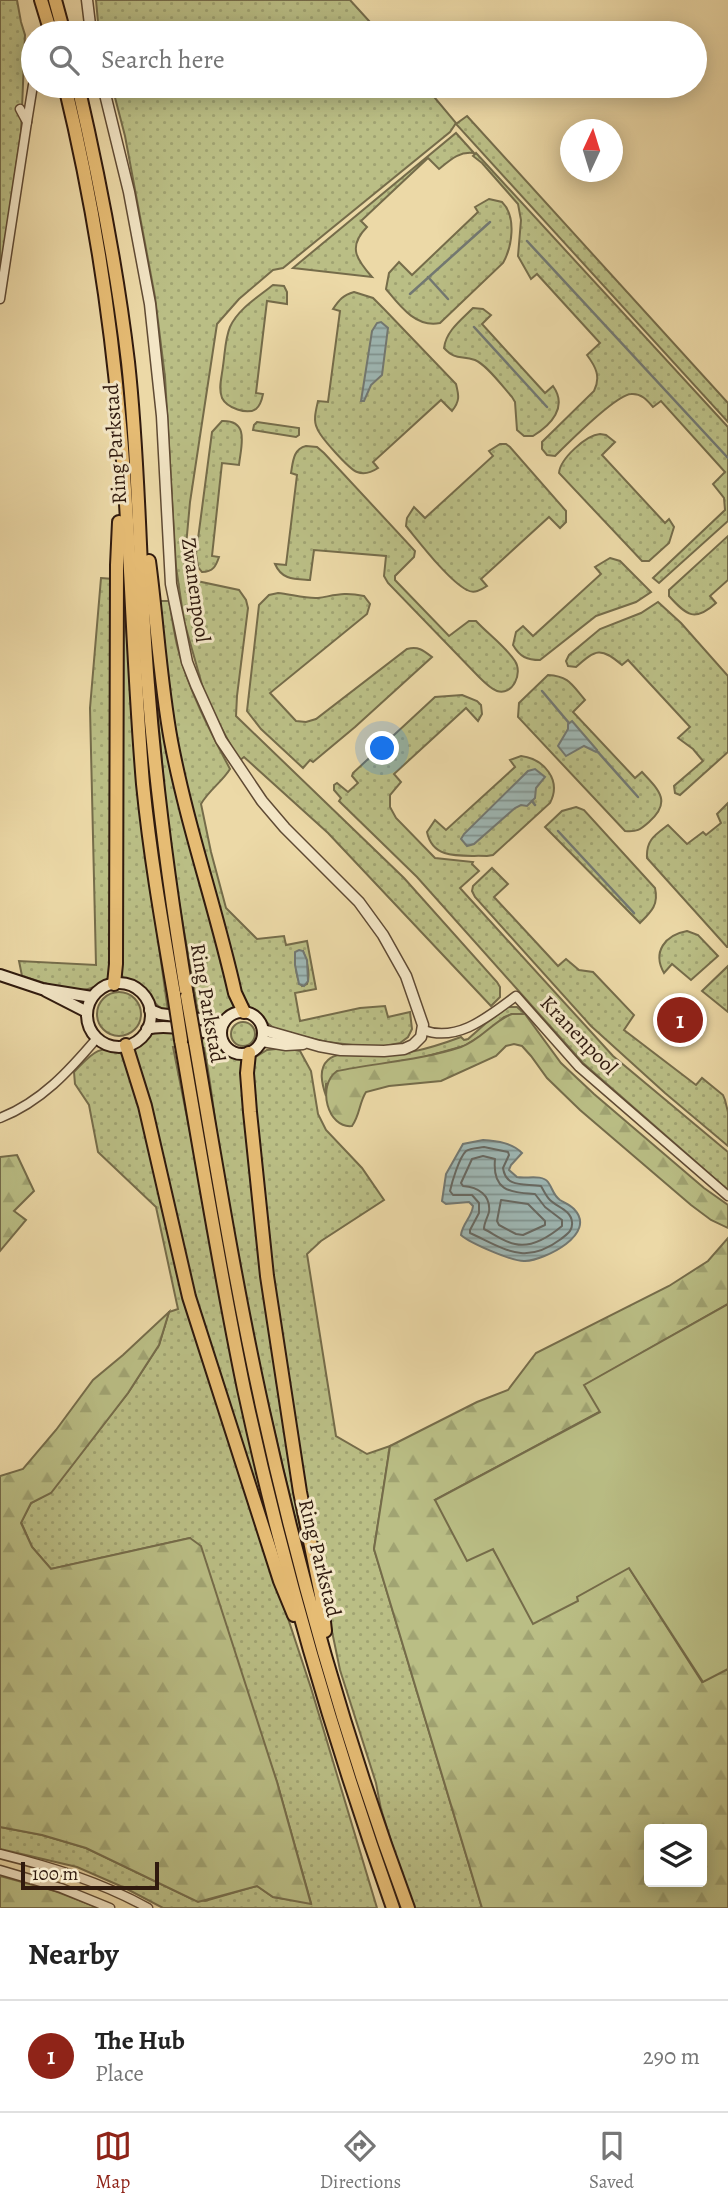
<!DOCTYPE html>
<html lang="en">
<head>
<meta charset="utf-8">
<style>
  :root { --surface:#fff; --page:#f6f6f6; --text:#222; --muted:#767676; --line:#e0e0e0; --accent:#8f2418 }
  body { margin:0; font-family:Alegreya,serif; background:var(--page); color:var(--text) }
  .controls { position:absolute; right:21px; bottom:21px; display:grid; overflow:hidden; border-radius:7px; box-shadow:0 4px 18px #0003 }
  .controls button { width:63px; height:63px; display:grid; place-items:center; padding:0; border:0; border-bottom:2px solid var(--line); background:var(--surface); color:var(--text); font:35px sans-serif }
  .compass { position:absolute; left:560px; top:119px; width:63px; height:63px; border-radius:50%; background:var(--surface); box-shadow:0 4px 18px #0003; rotate:4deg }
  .scale { position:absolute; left:21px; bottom:18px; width:138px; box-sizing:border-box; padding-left:7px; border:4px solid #301a0e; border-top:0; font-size:19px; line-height:24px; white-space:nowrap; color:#301a0e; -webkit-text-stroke:5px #f3e6c6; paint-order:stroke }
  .you { position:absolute; left:383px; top:749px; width:24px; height:24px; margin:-18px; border:5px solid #fff; border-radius:50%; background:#1a73e8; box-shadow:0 0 0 10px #1a73e833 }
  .badge { display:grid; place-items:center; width:46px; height:46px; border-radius:50%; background:var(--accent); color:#fff; font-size:23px; font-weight:700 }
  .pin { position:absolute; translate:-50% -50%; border:4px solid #fff; box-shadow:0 2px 7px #0006 }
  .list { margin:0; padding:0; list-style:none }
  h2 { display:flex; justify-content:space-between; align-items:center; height:91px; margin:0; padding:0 28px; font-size:30px }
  h2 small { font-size:23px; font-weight:400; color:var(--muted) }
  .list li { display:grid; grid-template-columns:46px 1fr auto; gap:21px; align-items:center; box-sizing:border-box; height:112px; padding:0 28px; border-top:2px solid var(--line) }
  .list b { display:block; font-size:26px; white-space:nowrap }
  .list p { margin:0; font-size:23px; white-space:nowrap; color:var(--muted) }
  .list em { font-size:23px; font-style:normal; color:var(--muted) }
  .icon { flex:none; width:38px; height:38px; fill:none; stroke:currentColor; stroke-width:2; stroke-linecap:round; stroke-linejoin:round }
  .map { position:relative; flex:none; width:728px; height:1908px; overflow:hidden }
  .search { position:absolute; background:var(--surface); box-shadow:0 4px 18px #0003; left:21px; right:21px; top:21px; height:77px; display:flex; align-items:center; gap:18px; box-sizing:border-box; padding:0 24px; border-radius:38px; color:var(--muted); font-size:26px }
  .sheet { height:203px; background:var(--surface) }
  nav { display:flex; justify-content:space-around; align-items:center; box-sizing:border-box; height:98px; border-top:2px solid var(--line); background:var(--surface); font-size:19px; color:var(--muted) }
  nav a { display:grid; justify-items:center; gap:4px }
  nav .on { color:var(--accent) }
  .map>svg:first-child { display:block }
  .grass { fill:url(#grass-dots); stroke:#756c4a; stroke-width:2; fill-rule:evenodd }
  .forest { fill:url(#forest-firs); stroke:#756c4a; stroke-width:2; fill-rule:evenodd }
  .pitch { fill:#babe85; stroke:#756c4a; stroke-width:2 }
  .water { fill:url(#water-rules); stroke:#727872; stroke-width:2 }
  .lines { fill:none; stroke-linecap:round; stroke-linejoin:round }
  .shore { stroke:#676861; stroke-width:2 }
  .stream { stroke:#727872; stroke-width:2.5 }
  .minor-casing { stroke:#5f4a34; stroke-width:11 }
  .tertiary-casing { stroke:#5f4a34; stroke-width:13 }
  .secondary-casing { stroke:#301a0e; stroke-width:14 }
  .trunk-casing { stroke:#301a0e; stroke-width:16 }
  .minor { stroke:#f3e6c6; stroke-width:8 }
  .tertiary { stroke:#f3e6c6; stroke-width:10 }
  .secondary { stroke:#f3e6c6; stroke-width:10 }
  .trunk { stroke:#e6bc74; stroke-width:12 }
  .trunk-bridge-casing { stroke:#301a0e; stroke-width:16; stroke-linecap:butt }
  .trunk-bridge { stroke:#e6bc74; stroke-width:12 }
  .labels { text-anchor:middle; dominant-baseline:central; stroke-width:6; stroke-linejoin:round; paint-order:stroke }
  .street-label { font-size:21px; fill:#301a0e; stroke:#f3e6c6 }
</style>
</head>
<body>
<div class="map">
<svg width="728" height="1908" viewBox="0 0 728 1908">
  <defs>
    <pattern id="grass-dots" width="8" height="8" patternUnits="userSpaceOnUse" patternTransform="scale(1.75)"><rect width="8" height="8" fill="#babe85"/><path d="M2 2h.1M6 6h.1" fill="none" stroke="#a0a372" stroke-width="1.8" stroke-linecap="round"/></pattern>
    <pattern id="forest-firs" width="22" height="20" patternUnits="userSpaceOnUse" patternTransform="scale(1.75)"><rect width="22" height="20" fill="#babe85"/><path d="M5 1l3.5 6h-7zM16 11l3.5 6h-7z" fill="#a0a372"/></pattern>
    <pattern id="water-rules" width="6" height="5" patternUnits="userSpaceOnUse" patternTransform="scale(1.75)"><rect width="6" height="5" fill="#9eb7b4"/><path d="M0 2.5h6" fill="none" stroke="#819491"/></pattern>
  </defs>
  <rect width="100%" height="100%" fill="#ecd9a7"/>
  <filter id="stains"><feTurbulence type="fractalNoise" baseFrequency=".00286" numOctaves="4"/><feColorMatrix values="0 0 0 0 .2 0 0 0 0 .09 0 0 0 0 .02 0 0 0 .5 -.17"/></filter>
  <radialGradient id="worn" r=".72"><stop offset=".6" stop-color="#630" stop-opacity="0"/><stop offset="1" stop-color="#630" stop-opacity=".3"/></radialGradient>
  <g class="grass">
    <polygon points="0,0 17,0 21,22 25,35 21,133 0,274"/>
    <polygon points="96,0 350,0 380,33 99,33"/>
    <polygon points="112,86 425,86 456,123 450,132 283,268 273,270 239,299 217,324 190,502 184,568 197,581 239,590 246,600 248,608 237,696 236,716 404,878 497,982 500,987 500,997 491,1006 328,833 244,757 239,761 206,699 184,621 176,567 165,377 155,297 125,136"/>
    <polygon points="467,116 728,403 728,422 456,124"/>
    <path d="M456,133L474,153C459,151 450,160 439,169L428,158L361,221L367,227C347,247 357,260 372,277L293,268Z"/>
    <path d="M476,153L728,427V521L659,583L653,578L725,510L724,498L713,484L725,472L661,401L653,407C647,400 641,393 631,394C616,395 568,443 555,456L547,455L542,449V442L594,391C601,377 596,367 587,355L600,343L537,274L531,279L518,256L521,220L518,204L482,163L473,156Z"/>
    <path d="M489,199L502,202C517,217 512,247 503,263L440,323C416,328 400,306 386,289L389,273L399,262L412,275L478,212L475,207Z"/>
    <path d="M273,285L284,286L287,292V304L267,301L256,393L263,394C262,399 261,405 256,409C247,415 227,408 222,398C218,388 222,376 223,366C225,353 225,339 230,327C238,309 258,297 273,285Z"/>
    <path d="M354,292L373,298L384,309L456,384C459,396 460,401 452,411L441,400L373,462L378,468C372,472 365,475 357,472C349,469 320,437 317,428C313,420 316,410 318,401L328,402L340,311L333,309C339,300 343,295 354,292Z"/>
    <path d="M473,308L483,309L491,315L482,324L545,393L553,386C568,407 551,425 533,436H524L517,430L515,402L512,397C503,387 487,365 475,360C461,355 456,361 444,348C446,331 461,320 473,308Z"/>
    <path d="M222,421C250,420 241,446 239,465L222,463L212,556L219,557C216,566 213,572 202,572L198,567L196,554L201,516L212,432Z"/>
    <polygon points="257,422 299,428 299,435 296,437 253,430 254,425"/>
    <path d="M600,434L606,435L615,442L602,455L665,523L669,519L674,527L669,543L649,561H642L559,473C560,459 586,435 600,434Z"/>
    <path d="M500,444H506L510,447L566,511V522L560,528L549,517L481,579L487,586C481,590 474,594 467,590C449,581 420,543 406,526L407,518L414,507L425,518L493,456L489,451Z"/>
    <path d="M306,446L317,447L324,453L415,551L414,557L395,576V580L449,636L469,621H476C488,634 505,646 515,661C523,673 513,696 497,691C491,689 484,682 479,677L388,583L384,576L386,556L314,550L310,580C294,579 282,580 275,564L286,565L297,475L291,473C293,462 293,449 306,446Z"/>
    <path d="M728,536V580L710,596L716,603C695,622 687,616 669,596V590Z"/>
    <path d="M610,558L620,561L651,592L636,602L596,616L540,660C527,660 520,657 513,645L516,632L523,626L533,636L601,574L595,567Z"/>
    <path d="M101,578L113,579V973C87,1004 55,985 22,976L19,961L96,965L90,708Z"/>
    <path d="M123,587L141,819L168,1011C155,1007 155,1001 147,992C140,984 131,981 121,978V638Z"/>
    <path d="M278,593C290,594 306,599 318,598C337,595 344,592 364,596L370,604L367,614L270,693L296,721L306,722L316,719L407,649C418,646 423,650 432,657L355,727L313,762L310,760L303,768L261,729L247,711L259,605L269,595Z"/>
    <path d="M157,601H169C172,617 174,634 178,649C189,691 210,731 230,769C222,782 209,790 201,804L211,852L226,908L257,939L284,936L286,945L307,941L316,989L295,993L300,1021L360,1008L385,1006L388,1017L410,1012L412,1029L408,1037L400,1043L386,1046H361L327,1042L276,1030L243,1003L187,800L172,725ZM303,951C307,961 311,973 307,984L302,986C295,977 296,964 295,953Z"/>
    <path d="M658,602L681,623L728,676V752L680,795L675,793L674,786L703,761L693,749L678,738L690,727L628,660L622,665C601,647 596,649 576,667L568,666L566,661L569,655L600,629L641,613Z"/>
    <polygon points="155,663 236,1009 222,1017 199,1018 170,850 159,730"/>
    <path d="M548,675C569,676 572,685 585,700L573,712L635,778L642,772C659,790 672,802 649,822C640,830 637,832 625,831L518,717L519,703Z"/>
    <polygon points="462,695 477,701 481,705 482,714 478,721 466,708 394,774 401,782 390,795 390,807 396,818 435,858 473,862 472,864 479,871 460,888 613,1056 728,1152 728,1190 583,1063 417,877 339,801 341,798 334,790 334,785 337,783 348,792 358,783 352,776 353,773 435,697"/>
    <path d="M521,756C544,759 562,780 550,803L493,855L487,856C462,855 433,861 427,832L435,820L446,830L515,767L510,760Z"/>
    <path d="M728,803V947H727L647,858C646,840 655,835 668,825L687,844L703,832L706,835L721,823L717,814Z"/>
    <path d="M576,807L584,810L655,888C659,905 651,912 640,923L545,827L562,811Z"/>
    <polygon points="492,868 508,884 494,897 558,966 566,959 579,970 593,972 634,1015 624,1030 696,1085 702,1078 723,1095 725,1100 728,1112 728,1146 665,1093 591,1026 475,897 472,891 473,886"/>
    <path d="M687,931L698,935L718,956L691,980L672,964L664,973C652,952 665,935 687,931Z"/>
    <polygon points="728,966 728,1012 702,991"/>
    <circle cx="119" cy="1014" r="22"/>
    <path d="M508,1007H517L525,1014H512L504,1017L487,1032L464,1046L326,1084V1096C322,1084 318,1069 328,1060C338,1051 354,1056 365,1056C399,1057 429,1049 461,1037L464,1040L468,1039L485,1024Z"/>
    <circle cx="243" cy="1034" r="12"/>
    <path d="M157,1030L211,1039L227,1053L243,1060L257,1056L267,1050L285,1048L300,1051L311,1071L318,1114L326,1130L362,1168L384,1200L321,1241L307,1254L336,1436L367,1454L390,1446L374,1549L482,1908H413L408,1895L381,1809L376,1783L340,1670L328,1612L318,1594L314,1596C280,1458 247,1320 223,1180C216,1136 213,1091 204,1048L173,1047L207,1218L285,1581L276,1582L311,1688L377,1908H163L125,1888L77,1867L0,1849V1827L42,1835L86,1848L192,1899L205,1901L257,1886L273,1897L311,1903L277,1782L190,1538L51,1569L32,1547L21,1522L31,1503L51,1492L128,1393L159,1345L169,1312L178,1309L156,1207L98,1152L89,1105L75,1084L74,1072C89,1057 100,1041 122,1054Z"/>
  </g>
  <g class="forest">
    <path d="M512,1014H525L561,1063L594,1094L704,1188L728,1205V1228L711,1220L691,1205L580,1110L547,1078L531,1056L522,1046L514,1044L506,1046L496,1056L441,1081L389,1086L366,1092C359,1103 360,1115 352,1126C328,1129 316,1086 337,1071C377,1063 422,1060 461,1047C481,1040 493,1021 512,1014Z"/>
    <polygon points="17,1155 34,1191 14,1211 26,1220 0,1251 0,1157"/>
    <path d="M728,1238V1304L585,1385L601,1411L435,1500L492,1548L499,1559L545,1536L629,1568L702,1682L728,1668V1908H482L374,1549L390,1446L477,1402L508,1390L536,1353L669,1286L708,1261ZM649,1829H702V1882H649Z"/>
    <polygon points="169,1312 159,1345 128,1393 51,1493 31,1503 21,1523 32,1547 51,1569 190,1538 201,1546 277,1782 311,1904 273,1897 257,1886 198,1902 86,1848 42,1835 0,1827 0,1476 23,1469 56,1430 93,1380 123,1355"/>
    <polygon points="0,1876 55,1891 99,1908 0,1908"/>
  </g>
  <polygon class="pitch" points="728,1304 728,1669 703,1682 629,1568 577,1597 578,1601 533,1624 493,1549 467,1561 435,1500 600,1412 584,1385"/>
  <g class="water">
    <polygon points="381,322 388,328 382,375 371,385 364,401 361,401 372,331 377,323"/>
    <polygon points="572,721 597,750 596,752 584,746 566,756 558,746 568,729 568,724"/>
    <polygon points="535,769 545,777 536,788 535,798 527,806 521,805 515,808 474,844 467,846 461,839 464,834 528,771"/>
    <polygon points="299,950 303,951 307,960 308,981 304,986 299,984 295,965 295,952"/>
    <path d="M483,1140C498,1141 512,1143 522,1153L511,1165L509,1170L517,1177C526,1179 542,1174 548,1182C553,1189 553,1195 560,1200C565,1203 570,1205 574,1209C598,1234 545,1260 525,1261C513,1262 470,1243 461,1235C462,1224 472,1217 473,1206L469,1202L446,1204L442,1201L446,1174L463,1144Z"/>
  </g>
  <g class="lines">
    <g class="shore">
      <path d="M484,1147L508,1152L509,1155L503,1168C506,1189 526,1183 541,1186C544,1191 546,1196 550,1200C557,1207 571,1210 572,1222C573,1231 567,1234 561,1239C525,1266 505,1249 470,1233V1230L479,1213V1203L472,1195H453L450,1191C452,1182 459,1158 466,1151C470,1148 478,1148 484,1147Z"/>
      <path d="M483,1156L495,1159C492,1191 509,1192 535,1194L545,1207L562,1220V1226C550,1236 531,1248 515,1244C504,1242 494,1234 484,1229C484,1223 487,1219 489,1212C491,1195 478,1187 463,1186L461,1183L472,1159Z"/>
      <polygon points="501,1200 528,1204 545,1221 545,1225 523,1235 516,1234 499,1225 497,1221"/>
    </g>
    <g class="stream">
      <polyline points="527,241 728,458"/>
      <polyline points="428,277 448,299"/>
      <polyline points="410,294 490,222"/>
      <polyline points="474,327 547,407"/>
      <polyline points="542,691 569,723"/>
      <polyline points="597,751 638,797"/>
      <polyline points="532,801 535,805"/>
      <polyline points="558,831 634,913"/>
    </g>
    <defs>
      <g id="minor">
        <polyline points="27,122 33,85"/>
        <polyline points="0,299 27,122 20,109"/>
        <path d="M423,1030C458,1043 489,1016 516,996L579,1067L728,1196"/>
        <path d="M0,1118C41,1102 69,1071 97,1038"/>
        <path d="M0,1854C52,1867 101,1882 148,1908"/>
        <polyline points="0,1870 61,1888 110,1908"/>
      </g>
      <g id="tertiary">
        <polyline points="87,0 91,33"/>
        <polyline points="103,86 129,192 150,304 162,416 171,584 187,662 196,685 221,740 262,801 285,828 359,902 383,935 406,976 423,1025 421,1037 413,1045 404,1049 384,1051 341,1050 319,1046 263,1030"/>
        <polyline points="262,1041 286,1045 303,1044"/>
      </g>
      <g id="secondary">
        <polyline points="0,975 42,989 92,997"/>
        <circle cx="119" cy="1015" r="32"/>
        <polyline points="46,991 87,1012"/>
        <polyline points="150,1010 160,1014 224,1022"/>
        <circle cx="242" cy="1033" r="21"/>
        <path d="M147,1029C163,1024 206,1030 221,1038"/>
      </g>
      <g id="trunk">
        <polyline points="41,0 51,33"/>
        <polyline points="55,0 64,33"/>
        <path d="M65,86C92,197 110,310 120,425C131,545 133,665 143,784C150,855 162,924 174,994"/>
        <path d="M78,86C99,177 117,269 128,362C140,470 139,578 148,685C156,790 170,893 187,996"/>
        <path d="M149,561C157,621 160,681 171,741C187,826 216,908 235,993L244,1012"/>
        <polyline points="114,984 116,964 117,565 119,522"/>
        <path d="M181,1040C201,1156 220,1273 244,1389C282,1565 333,1739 393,1908"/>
        <path d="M195,1042C216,1165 236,1289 263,1411C300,1579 348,1747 408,1908"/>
        <polyline points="126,1045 145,1106 189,1297 280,1581 294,1615"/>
        <polyline points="249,1053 247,1073 250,1112 267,1276 300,1492 321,1595 325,1631"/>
      </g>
    </defs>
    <use href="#minor" class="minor-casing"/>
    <use href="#tertiary" class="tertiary-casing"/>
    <use href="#secondary" class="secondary-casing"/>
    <use href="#trunk" class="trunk-casing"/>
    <use href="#minor" class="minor"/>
    <use href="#tertiary" class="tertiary"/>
    <use href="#secondary" class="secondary"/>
    <use href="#trunk" class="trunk"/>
    <defs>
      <g id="trunk-bridge">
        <polyline points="174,994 181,1040"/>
        <polyline points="187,996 195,1042"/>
      </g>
    </defs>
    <use href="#trunk-bridge" class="trunk-bridge-casing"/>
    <use href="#trunk-bridge" class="trunk-bridge"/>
  </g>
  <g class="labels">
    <g class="street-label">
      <text transform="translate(115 444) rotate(-94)">Ring Parkstad</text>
      <text transform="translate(196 590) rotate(82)">Zwanenpool</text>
      <text transform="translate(208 1003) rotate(80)">Ring Parkstad</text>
      <text transform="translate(579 1035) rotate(46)">Kranenpool</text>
      <text transform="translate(320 1558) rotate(76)">Ring Parkstad</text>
    </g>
  </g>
  <rect width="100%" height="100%" filter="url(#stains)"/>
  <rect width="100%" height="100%" fill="url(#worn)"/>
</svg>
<div class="controls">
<button><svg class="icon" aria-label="layers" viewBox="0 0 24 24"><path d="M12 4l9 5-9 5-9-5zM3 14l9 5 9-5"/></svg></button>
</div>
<svg class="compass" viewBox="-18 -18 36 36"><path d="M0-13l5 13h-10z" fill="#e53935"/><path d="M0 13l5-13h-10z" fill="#767676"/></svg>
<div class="scale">100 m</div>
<div class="you"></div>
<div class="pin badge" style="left:680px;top:1020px">1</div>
<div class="search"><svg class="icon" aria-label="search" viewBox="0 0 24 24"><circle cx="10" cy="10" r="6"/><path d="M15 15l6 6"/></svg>Search here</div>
</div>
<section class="sheet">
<h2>Nearby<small></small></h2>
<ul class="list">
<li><span class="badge">1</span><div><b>The Hub</b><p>Place</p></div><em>290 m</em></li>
</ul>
</section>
<nav>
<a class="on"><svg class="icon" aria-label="map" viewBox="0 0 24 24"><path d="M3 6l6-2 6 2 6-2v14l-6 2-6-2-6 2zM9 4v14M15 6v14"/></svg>Map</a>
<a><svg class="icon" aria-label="directions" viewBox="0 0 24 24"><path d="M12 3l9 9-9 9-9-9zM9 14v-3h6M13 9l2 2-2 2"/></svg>Directions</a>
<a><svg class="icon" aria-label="saved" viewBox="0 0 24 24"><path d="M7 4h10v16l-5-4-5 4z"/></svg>Saved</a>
</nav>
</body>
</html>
